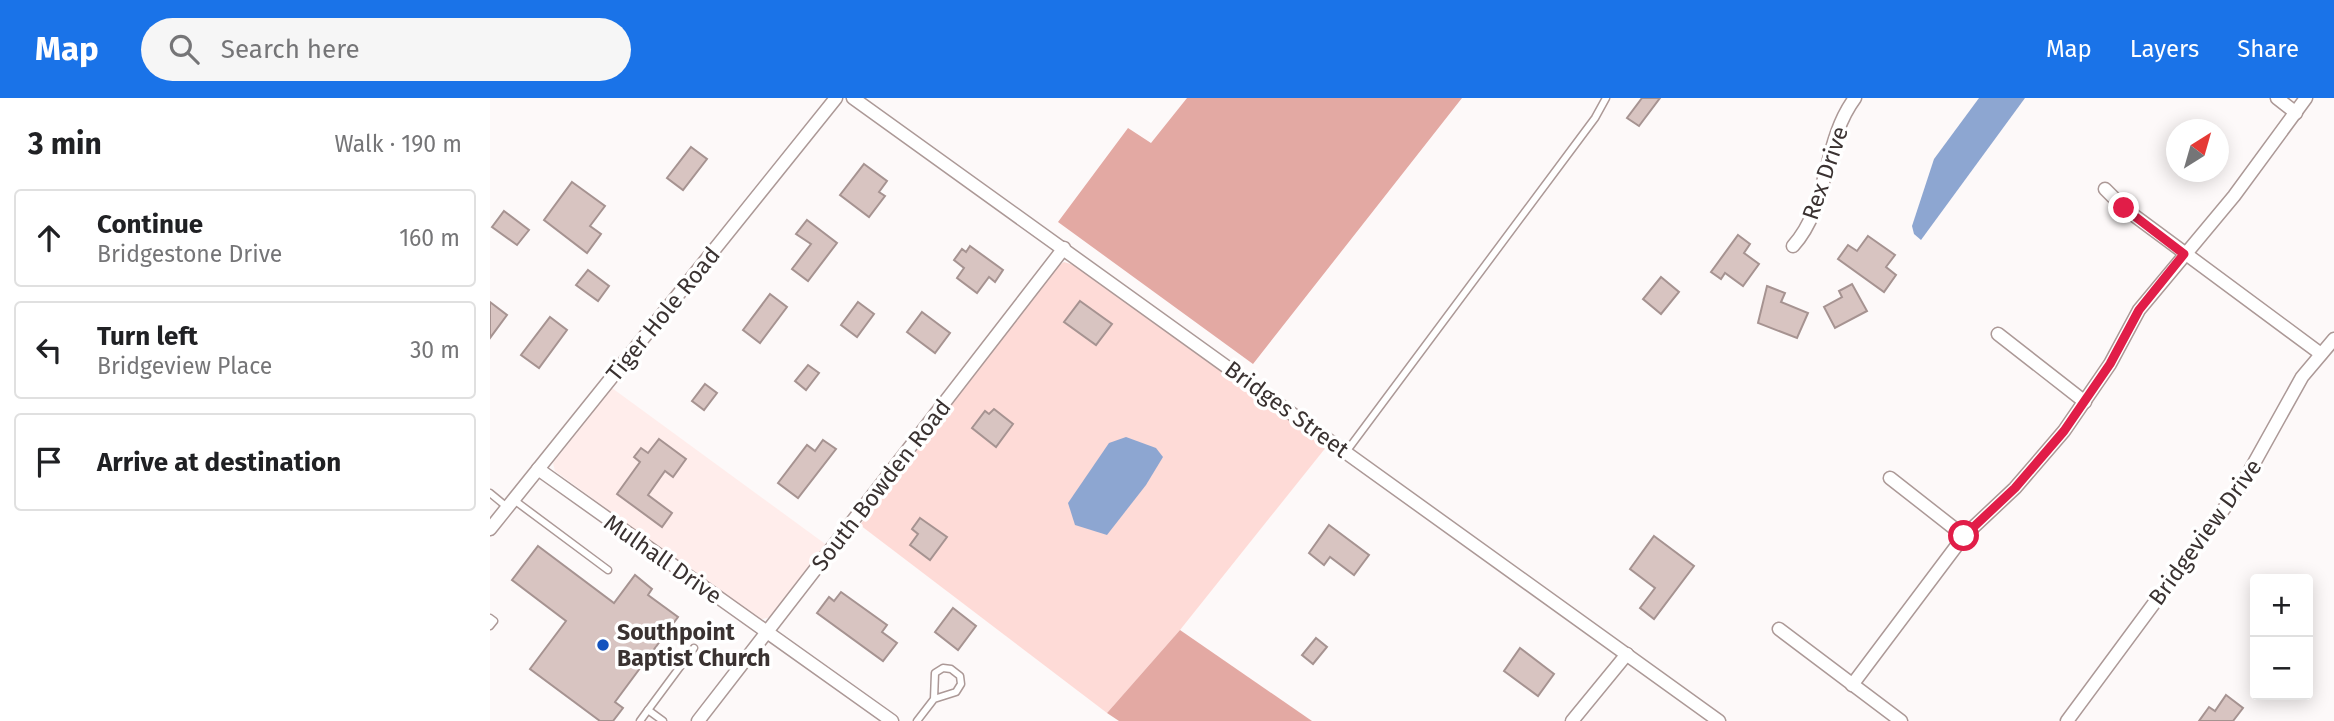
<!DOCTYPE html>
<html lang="en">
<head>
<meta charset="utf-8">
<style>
  :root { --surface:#fff; --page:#f6f6f6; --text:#202124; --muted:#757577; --line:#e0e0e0; --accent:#1a73e8 }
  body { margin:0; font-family:"Fira Sans",sans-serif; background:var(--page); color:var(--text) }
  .controls { position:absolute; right:21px; bottom:21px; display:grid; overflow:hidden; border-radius:7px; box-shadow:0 4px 18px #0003 }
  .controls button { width:63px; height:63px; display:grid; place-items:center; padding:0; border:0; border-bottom:2px solid var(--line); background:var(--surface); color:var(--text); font:35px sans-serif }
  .compass { position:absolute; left:1676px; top:21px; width:63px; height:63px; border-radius:50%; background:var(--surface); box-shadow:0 4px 18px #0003; rotate:37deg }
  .stop { position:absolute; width:21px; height:21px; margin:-16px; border:5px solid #e11d48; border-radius:50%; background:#fff }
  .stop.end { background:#e11d48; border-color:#fff; box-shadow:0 2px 7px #0008 }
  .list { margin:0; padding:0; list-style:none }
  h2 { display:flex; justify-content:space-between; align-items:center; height:91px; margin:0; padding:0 28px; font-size:30px }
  h2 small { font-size:23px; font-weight:400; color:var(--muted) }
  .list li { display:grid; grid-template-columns:46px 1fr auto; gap:21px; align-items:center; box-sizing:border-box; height:98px; margin:0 14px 14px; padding:0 14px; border:2px solid var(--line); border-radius:7px }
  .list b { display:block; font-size:26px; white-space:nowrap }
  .list p { margin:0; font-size:23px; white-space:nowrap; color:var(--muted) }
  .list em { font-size:23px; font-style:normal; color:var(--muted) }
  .icon { flex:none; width:38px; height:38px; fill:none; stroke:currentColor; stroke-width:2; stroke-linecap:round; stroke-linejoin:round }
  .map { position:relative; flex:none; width:1844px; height:623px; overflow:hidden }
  header { display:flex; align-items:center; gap:42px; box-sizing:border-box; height:98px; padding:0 35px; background:var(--accent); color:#fff }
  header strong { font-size:33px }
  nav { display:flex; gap:38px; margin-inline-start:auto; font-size:24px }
  .search { width:490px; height:63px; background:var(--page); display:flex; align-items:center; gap:18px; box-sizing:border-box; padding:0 24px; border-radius:38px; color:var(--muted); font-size:26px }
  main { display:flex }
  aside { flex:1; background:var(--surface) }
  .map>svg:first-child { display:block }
  .built { fill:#ffedeb }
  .green { fill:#fedbd7 }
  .forest { fill:#e3a9a3 }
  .water { fill:#8da6d1 }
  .building { fill:#d8c4c1; stroke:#a69391; stroke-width:2 }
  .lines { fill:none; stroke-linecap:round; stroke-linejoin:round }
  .service-casing { stroke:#ac9997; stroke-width:9 }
  .minor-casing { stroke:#ac9997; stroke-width:15 }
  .service { stroke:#fff; stroke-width:6 }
  .minor { stroke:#fff; stroke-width:12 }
  .route { stroke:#e11d48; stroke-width:9 }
  .poi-dot { fill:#1453be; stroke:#fff; stroke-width:2.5 }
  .labels { text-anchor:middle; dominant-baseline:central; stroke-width:7; stroke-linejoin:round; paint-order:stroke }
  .street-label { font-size:23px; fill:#3a3231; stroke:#fff }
  .poi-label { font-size:23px; font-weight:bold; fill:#3a3231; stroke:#fff; text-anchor:start }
</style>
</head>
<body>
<header>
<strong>Map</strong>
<div class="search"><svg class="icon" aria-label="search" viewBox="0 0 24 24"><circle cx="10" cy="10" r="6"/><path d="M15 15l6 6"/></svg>Search here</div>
<nav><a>Map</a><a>Layers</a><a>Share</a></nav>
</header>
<main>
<aside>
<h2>3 min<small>Walk · 190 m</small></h2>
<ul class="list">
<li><svg class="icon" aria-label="ahead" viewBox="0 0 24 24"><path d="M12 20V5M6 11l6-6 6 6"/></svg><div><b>Continue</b><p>Bridgestone Drive</p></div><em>160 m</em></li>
<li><svg class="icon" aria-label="left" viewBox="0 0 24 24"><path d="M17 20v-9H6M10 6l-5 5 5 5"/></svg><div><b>Turn left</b><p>Bridgeview Place</p></div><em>30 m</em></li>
<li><svg class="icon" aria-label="arrive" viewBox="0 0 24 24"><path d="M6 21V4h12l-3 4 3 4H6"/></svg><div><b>Arrive at destination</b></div></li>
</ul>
</aside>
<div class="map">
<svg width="1844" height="623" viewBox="0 0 1844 623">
  <rect width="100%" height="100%" fill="#fdf9f9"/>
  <polygon class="built" points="122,290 338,448 284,518 269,522 65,373 63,365"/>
  <polygon class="green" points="574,164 587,168 837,348 690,532 617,615 370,427 568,168"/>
  <g class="forest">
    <polygon points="697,0 972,0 763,266 568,124 638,30 661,45"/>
    <polygon points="690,532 822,623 629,623 617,615"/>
  </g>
  <g class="water">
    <polygon points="1489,0 1535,0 1431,142 1424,136 1422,128 1444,61"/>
    <polygon points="636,339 666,350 673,359 656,387 617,437 585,427 578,405 619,345"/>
  </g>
  <g class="building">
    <polygon points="1152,0 1170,0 1149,28 1137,20"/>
    <polygon points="201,49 217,61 193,92 177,80"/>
    <polygon points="374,66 397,83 389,94 395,98 379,119 350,97"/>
    <polygon points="82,84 115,108 100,128 111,136 97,155 54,122"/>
    <polygon points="14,113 39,132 27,147 2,129"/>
    <polygon points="317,122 347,145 318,183 302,171 321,146 306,136"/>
    <polygon points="1248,137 1260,146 1254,155 1269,166 1253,188 1235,175 1231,181 1221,174"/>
    <polygon points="1378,138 1405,157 1396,169 1406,177 1394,194 1348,161 1358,147 1367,153"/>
    <polygon points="480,148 513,172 505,184 499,179 487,195 467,180 474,170 464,162 472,151 476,154"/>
    <polygon points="98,172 119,188 108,203 86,187"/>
    <polygon points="1171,179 1189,194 1171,216 1153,201"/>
    <polygon points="1362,186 1377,213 1345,230 1334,209 1352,199 1349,193"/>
    <polygon points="1277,188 1295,195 1291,204 1318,215 1307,240 1268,225"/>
    <polygon points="280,196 297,209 270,245 253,232"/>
    <polygon points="590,203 622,226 606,247 574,224"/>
    <polygon points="0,204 17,217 0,240"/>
    <polygon points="368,204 384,216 367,239 351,227"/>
    <polygon points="432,214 460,235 445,255 417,234"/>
    <polygon points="60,219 77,232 49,270 31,257"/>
    <polygon points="318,267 329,275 316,292 305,283"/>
    <polygon points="215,286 227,295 214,312 202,303"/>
    <polygon points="504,311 523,326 506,349 482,330 495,313 499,316"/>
    <polygon points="169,341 196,361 183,379 175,373 158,397 182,415 172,429 127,396 150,364 144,359 151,350 158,355"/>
    <polygon points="333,342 346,351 308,400 288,385 317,347 325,353"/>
    <polygon points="430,420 457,439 440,462 420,447 428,436 422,431"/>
    <polygon points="839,427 879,457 864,477 840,459 834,467 819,455"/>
    <polygon points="1164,438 1204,468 1164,521 1150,510 1165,490 1140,471"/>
    <polygon points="48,448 124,505 145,477 162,491 158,497 188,519 125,604 133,610 123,623 110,623 40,571 76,523 22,482"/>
    <polygon points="351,494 397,527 392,534 407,545 393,563 327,515 339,499 344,503"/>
    <polygon points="463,510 486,528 468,552 445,534"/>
    <polygon points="826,540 837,549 823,566 812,557"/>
    <polygon points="1030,550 1064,576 1048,598 1014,573"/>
    <polygon points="1736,597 1753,610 1743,623 1709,623 1719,609 1725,613"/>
  </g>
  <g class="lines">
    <defs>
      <g id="service">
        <polyline points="856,354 1105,20 1116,0"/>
        <polyline points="0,395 17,409"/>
        <polyline points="24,402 118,472"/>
        <polyline points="0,520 4,523 0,528"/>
        <polyline points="158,612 204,550"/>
        <polyline points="150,623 158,612 173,623"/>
        <polyline points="427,623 444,601 466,594 471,586 470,578 461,571 453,570 445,575 444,601"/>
      </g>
      <g id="minor">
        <polyline points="363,0 1229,623"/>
        <polyline points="1787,0 1806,15"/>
        <polyline points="1615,91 1634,110 1831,256"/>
        <path d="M1303,148C1340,107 1332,44 1365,0"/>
        <polyline points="1508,236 1595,304"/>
        <polyline points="48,371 402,623"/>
        <polyline points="1400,380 1474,438"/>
        <polyline points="0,431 346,0"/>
        <polyline points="1289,531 1411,623"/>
        <polyline points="1362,587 1474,438 1525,390 1574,333 1620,266 1649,212 1744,98 1816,0"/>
        <polyline points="208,623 574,150"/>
        <polyline points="1082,623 1137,556"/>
        <polyline points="1577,623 1753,385 1812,279 1844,241"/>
      </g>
    </defs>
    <use href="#service" class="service-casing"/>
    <use href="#minor" class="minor-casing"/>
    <use href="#service" class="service"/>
    <use href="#minor" class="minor"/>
  </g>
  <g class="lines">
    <polyline class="route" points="1474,438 1525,390 1574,333 1620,266 1649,212 1694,156 1634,110"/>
  </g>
  <circle class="poi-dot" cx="113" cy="547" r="7"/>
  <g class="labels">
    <g class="street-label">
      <text transform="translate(1335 75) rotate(-71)">Rex Drive</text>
      <text transform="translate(173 216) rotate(-51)">Tiger Hole Road</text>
      <text transform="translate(797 311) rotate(36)">Bridges Street</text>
      <text transform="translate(391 387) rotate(-52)">South Bowden Road</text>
      <text transform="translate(1715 434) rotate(-54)">Bridgeview Drive</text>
      <text transform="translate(173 461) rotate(35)">Mulhall Drive</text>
    </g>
    <g class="poi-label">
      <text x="127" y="534">Southpoint<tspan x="127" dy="26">Baptist Church</tspan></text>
    </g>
  </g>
</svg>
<div class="controls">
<button>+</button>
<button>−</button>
</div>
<svg class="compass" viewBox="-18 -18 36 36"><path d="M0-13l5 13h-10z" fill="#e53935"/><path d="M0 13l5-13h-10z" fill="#757577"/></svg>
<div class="stop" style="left:1474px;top:438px"></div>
<div class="stop end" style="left:1634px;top:110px"></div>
</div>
</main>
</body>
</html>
